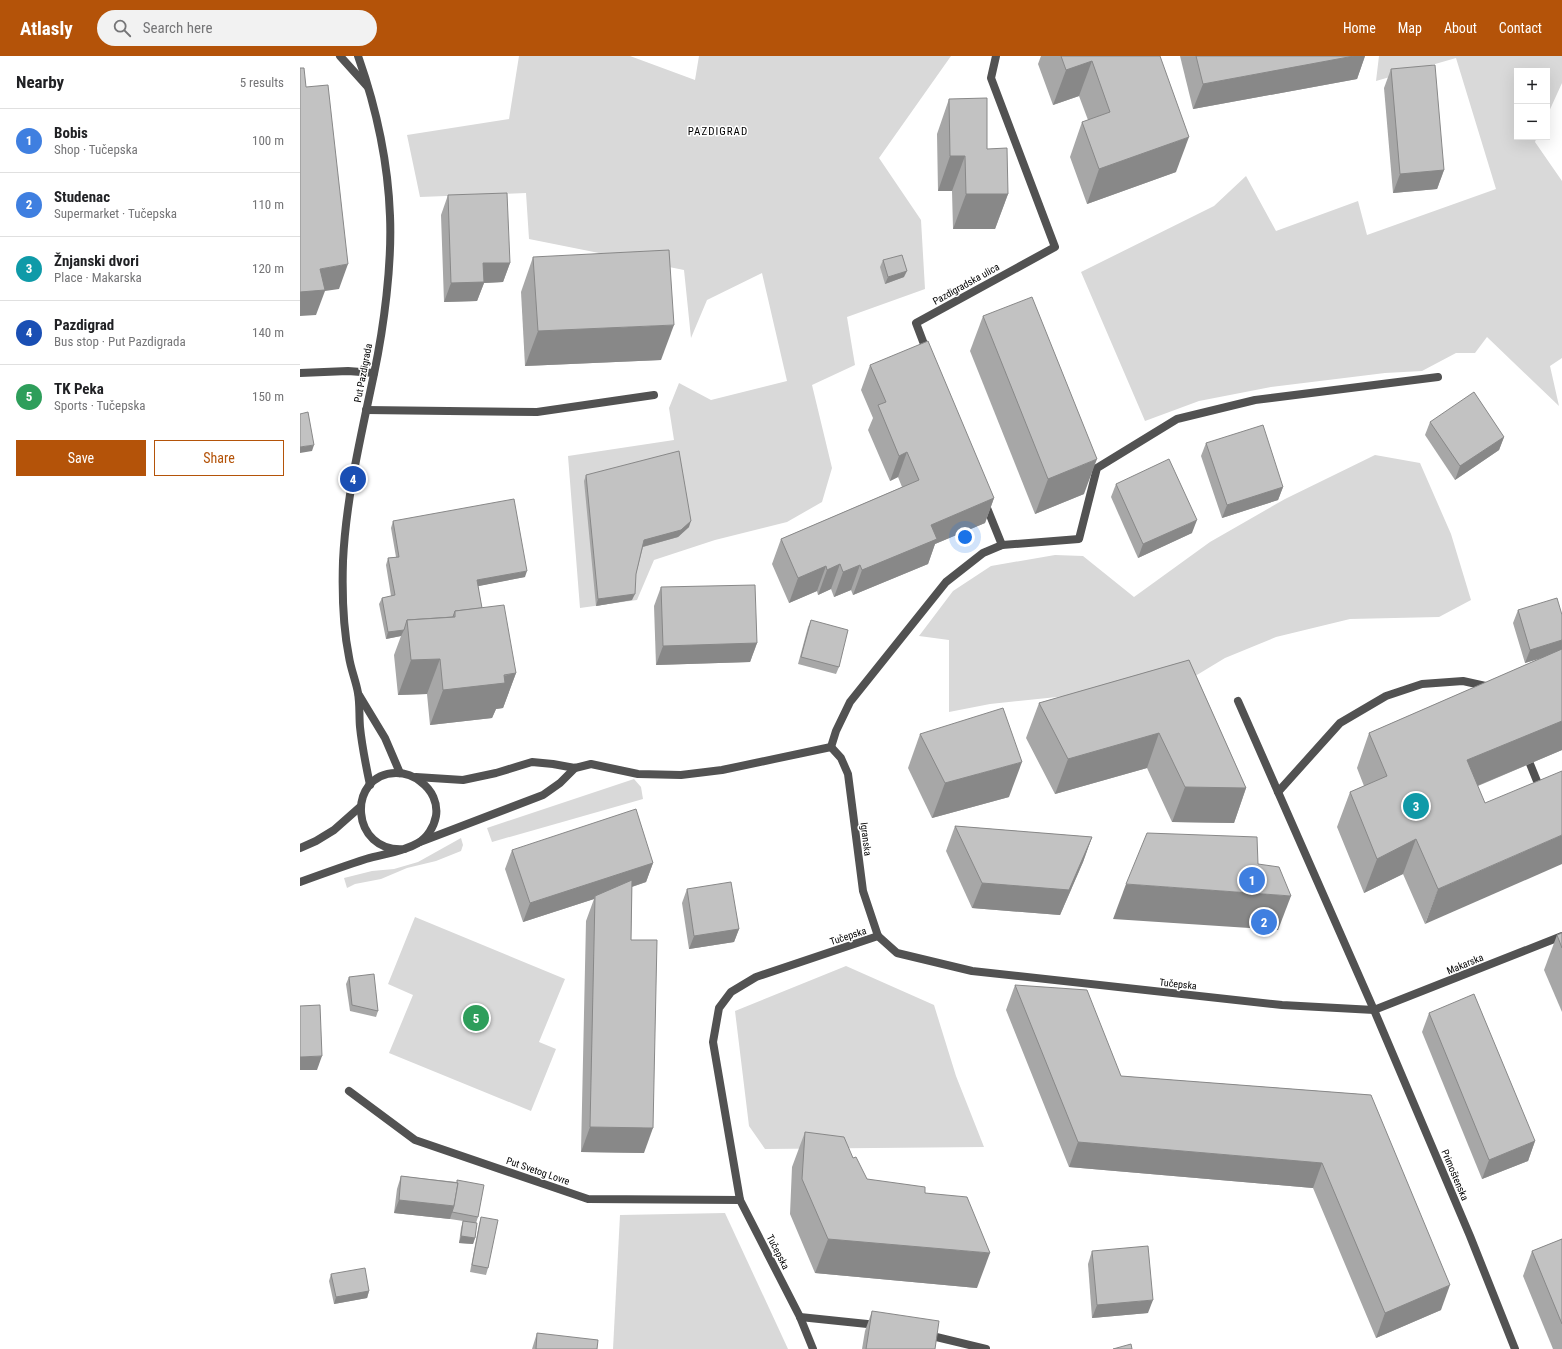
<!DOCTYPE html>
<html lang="en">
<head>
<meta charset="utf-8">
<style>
  :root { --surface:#fff; --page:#f2f2f2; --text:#202124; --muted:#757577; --line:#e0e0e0; --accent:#b45309 }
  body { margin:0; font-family:"Roboto Condensed",sans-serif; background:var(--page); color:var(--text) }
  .controls { position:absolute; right:12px; top:12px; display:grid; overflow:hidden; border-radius:0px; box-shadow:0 4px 16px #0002 }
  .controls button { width:36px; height:36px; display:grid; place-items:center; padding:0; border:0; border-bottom:1px solid var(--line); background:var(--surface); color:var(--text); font:20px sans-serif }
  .you { position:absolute; left:665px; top:481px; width:14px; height:14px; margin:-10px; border:3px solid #fff; border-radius:50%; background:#1a73e8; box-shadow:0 0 0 6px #1a73e833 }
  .badge { display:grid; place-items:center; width:26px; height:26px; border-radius:50%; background:var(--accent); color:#fff; font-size:13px; font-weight:700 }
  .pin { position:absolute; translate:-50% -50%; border:2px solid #fff; box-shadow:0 1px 4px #0006 }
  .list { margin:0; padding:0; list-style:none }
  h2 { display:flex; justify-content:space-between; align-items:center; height:52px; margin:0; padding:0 16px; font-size:17px }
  h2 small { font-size:13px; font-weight:400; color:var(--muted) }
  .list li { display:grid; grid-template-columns:26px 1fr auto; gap:12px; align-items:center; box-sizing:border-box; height:64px; padding:0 16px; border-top:1px solid var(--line) }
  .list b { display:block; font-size:15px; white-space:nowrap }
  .list p { margin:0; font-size:13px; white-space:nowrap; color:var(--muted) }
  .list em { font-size:13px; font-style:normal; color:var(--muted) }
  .actions { display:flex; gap:8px; padding:12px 16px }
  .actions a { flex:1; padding:9px 0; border:1px solid var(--accent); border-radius:0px; text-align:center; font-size:14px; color:var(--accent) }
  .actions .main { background:var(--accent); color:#fff }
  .icon { flex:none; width:22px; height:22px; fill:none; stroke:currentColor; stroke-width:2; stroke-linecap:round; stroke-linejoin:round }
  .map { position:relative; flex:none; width:1262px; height:1293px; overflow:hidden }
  header { display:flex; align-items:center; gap:24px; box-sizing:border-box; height:56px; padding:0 20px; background:var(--accent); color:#fff }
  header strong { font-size:19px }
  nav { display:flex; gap:22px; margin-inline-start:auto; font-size:14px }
  .search { width:280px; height:36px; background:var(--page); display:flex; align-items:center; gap:10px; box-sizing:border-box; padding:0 14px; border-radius:22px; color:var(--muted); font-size:15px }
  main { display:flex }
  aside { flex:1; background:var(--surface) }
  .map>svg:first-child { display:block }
  .green { fill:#d9d9d9 }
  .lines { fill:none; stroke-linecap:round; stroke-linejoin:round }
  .service { stroke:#525252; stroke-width:8 }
  .minor { stroke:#525252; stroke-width:8 }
  .tertiary { stroke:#525252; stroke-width:8 }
  .wall { fill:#a7a7a7 }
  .shaded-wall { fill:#888 }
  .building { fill:#c2c2c2; stroke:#888 }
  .labels { text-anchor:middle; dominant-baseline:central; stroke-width:3; stroke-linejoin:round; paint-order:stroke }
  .street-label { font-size:10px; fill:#000; stroke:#fff }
  .neighbourhood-label { font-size:11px; letter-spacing:1px; fill:#000; stroke:#fff }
</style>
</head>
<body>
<header>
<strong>Atlasly</strong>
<div class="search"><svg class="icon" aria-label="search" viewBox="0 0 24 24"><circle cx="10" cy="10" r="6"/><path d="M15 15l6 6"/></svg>Search here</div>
<nav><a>Home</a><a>Map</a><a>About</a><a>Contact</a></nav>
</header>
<main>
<aside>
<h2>Nearby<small>5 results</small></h2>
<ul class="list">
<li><span class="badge" style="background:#3f7fe0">1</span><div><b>Bobis</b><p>Shop · Tučepska</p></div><em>100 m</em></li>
<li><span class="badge" style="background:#3f7fe0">2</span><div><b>Studenac</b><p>Supermarket · Tučepska</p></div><em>110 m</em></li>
<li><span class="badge" style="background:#0f9aa8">3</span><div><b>Žnjanski dvori</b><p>Place · Makarska</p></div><em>120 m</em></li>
<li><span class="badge" style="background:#1a4fb4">4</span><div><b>Pazdigrad</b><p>Bus stop · Put Pazdigrada</p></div><em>140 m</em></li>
<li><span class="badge" style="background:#2e9e5b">5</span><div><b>TK Peka</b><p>Sports · Tučepska</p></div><em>150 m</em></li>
</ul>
<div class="actions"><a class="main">Save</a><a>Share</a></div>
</aside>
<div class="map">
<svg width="1262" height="1293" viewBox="0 0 1262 1293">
  <rect width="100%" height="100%" fill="#fff"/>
  <g class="green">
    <polygon points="219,0 330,0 395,24 399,0 651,0 579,102 621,164 625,233 547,261 555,309 512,329 532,412 522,446 487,466 415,484 354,504 337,544 280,552 268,400 374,384 369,352 379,327 411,344 487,325 462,217 407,244 391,282 384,214 229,183 226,137 120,141 107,79 209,63"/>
    <polygon points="1079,0 1262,0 1262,27 1247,60 1247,15 1217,15 1217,81 1237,81 1235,86 1262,125 1262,302 1250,310 1259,350 1187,281 1175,297 1156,297 1122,315 1085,317 971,331 899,345 845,365 781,216 914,150 946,120 976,175 1058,145 1067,179 1196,133 1156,2 1076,25"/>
    <polygon points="1075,399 1120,407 1151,478 1171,544 1139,561 1050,563 976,581 925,602 882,628 690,648 649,656 649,584 619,580 653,535 691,510 755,499 783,500 834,541 910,486 985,443"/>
    <polygon points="334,723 341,731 343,743 192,786 187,772"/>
    <polygon points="161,782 163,789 161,795 136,805 107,812 81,823 55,828 47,832 44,822 72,815 94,813 118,806"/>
    <polygon points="115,861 265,923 239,986 256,993 231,1055 89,997 113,939 88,928"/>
    <polygon points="546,910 634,949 656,1020 684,1091 465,1093 449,1070 435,955"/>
    <polygon points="425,1157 488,1293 313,1293 320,1159"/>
  </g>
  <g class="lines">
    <g class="service">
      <polyline points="0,317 48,315 74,317"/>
      <polyline points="66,354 237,356 354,339"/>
      <polyline points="938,645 1074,954"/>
      <polyline points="1226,698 1241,735"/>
      <polyline points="978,736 1040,667 1086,640 1122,628 1163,625 1190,631"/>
      <polyline points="49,1035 115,1084 288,1143 440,1144"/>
      <polyline points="500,1261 577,1269"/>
      <polyline points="628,1279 686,1293"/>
    </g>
    <g class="minor">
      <polyline points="627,296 616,267 755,191 691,22 696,0"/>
      <polyline points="685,447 702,489"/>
      <polyline points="531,691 536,675 550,646 646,526 683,497 702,489 779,483 797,412 877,363 955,344 1138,321"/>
      <polyline points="531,691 541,702 548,718 563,835 578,880"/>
      <polyline points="116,721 163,724 196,717 232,706 253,708 275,712 291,708 338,718 381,719 422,714 531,691"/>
      <polyline points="120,786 243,739 260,727 275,712"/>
      <polyline points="578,880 597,897 672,915 982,949 1074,954 1262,880"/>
      <polyline points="1074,954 1170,1180 1215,1293"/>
      <polyline points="513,1293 500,1261 440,1144 413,986 419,952 431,936 456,921 578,880"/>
    </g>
    <g class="tertiary">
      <polyline points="40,0 67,30"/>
      <path d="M58,0C76,51 88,105 90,160C92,209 84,270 74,318C61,380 46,442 43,505C42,536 43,571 49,601C51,614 56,625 58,637C60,648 59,660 60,671C62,691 66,710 70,729"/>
      <polyline points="59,639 85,682 100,717"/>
      <polyline points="0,792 16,785 34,774 60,751"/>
      <path d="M0,826C22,818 44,810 66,803C83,798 103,796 118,787C127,782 134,771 136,760C138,747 132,734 121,726C114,720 106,717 96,717C46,718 50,798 105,793"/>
    </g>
  </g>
  <g class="wall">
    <polygon points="741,0 860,0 876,116 787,148 770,101 782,66 788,64 779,40 753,49 738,8"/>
    <polygon points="880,0 1065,0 1057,23 893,53"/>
    <polygon points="1091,13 1144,114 1137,133 1093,137 1084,32"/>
    <polygon points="649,43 687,93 708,138 695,173 653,173 652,135 638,135 637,78"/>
    <polygon points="148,139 210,207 203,226 184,227 177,245 144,246 141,159"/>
    <polygon points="233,201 361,304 225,310 221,236"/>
    <polygon points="583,204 604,221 585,228 580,211"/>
    <polygon points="683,260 784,438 735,458 670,295"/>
    <polygon points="570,309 694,442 685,467 635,488 628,508 553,539 551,534 534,541 531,533 518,539 517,535 489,547 472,508 481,483 602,431 598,421 590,425 568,374 573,362 561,334"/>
    <polygon points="1130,366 1204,381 1199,394 1155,424 1125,379"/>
    <polygon points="906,387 983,431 978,444 922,462 901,400"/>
    <polygon points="286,419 389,471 378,481 343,491 336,518 332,544 296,550 284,425"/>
    <polygon points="816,428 892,477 838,502 811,441"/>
    <polygon points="93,465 225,521 178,530 182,552 216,617 203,652 196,653 192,662 130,669 127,638 98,639 94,599 101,580 86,583 79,548 82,542 91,540 86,509 88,502 96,501 91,472"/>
    <polygon points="361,531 457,587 450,606 356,609 354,550"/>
    <polygon points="1218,554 1262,559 1262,694 1178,730 1125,868 1103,818 1064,837 1037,771 1050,736 1064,730 1057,712 1069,677 1246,600 1225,607 1213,567"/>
    <polygon points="511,564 539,611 536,618 498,608 508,571"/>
    <polygon points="889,604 946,732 934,767 872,766 847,712 755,738 726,682 739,647"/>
    <polygon points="620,678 709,741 632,762 608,712"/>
    <polygon points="655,770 792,781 783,806 760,859 672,852 646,795"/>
    <polygon points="212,794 353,807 346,826 332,831 331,884 344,1097 281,1096 286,865 294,843 223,866 205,813"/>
    <polygon points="387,833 439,873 434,886 389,893 382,847"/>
    <polygon points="1262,877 1262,956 1244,914 1257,879"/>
    <polygon points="49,921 78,955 76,961 50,955 46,928"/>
    <polygon points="715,929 821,1020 1071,1039 1141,1254 1076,1282 1013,1132 769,1111 706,954"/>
    <polygon points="1129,957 1235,1085 1228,1105 1182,1123 1122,976"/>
    <polygon points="505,1076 553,1102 567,1123 625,1137 677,1232 515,1217 490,1158 492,1111"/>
    <polygon points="101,1120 157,1126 157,1124 178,1161 176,1167 175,1182 173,1188 159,1187 161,1172 163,1165 150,1163 94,1157 97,1133"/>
    <polygon points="181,1161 188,1212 186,1219 170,1216 179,1168"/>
    <polygon points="1262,1183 1262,1293 1253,1293 1223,1220 1232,1195"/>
    <polygon points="792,1195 848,1257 792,1262 788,1208"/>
    <polygon points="31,1218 69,1235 67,1242 34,1248 29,1225"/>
    <polygon points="572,1255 635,1293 562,1293 565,1275"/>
    <polygon points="237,1277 297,1293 232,1293"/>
  </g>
  <g class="shaded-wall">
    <polygon points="1054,0 1065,0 1057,23 893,53 903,28"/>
    <polygon points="792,5 779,40 753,49 766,14"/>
    <polygon points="889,81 876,116 787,148 799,113"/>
    <polygon points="650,100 665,100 652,135 638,135"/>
    <polygon points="1144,114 1137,133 1093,137 1100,118"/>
    <polygon points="666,138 708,138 695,173 653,173"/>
    <polygon points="183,207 210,207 203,226 184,227 177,245 144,246 151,227"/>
    <polygon points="48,208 39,233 25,235 16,259 0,260 0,236 20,213"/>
    <polygon points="607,215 604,221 585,228 588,221"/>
    <polygon points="374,269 361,304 225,310 238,275"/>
    <polygon points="1204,381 1199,394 1155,424 1160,410"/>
    <polygon points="14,389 12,395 0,397 0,391"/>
    <polygon points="607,396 598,421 590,425 599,400"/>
    <polygon points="797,403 784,438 735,458 748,423"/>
    <polygon points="983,431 978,444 922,462 927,449"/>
    <polygon points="694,442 685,467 635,488 628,508 553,539 562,514 631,469"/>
    <polygon points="897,464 892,477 838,502 843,488"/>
    <polygon points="391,465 389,471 378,481 342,491 344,484"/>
    <polygon points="540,508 531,533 518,539 527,514"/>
    <polygon points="560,509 551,534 534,541 543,516"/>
    <polygon points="526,510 517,535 489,547 498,522"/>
    <polygon points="227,515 225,521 174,531 177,524"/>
    <polygon points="335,538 332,544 296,550 298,543"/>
    <polygon points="104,574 101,580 86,583 88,576"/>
    <polygon points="1262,584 1262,596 1225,607 1230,594"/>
    <polygon points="457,587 450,606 356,609 363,590"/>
    <polygon points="140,603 127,638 98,639 111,604"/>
    <polygon points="216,617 203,652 196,653 192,662 130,669 143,634"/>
    <polygon points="1262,665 1262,694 1155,739 1167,704"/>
    <polygon points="859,677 847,712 755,738 768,703"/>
    <polygon points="722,706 709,741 632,762 645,727"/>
    <polygon points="885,731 946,732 934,767 872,766"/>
    <polygon points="1262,779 1262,808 1125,868 1138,833"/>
    <polygon points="792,781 783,806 760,859 672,852 682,827"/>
    <polygon points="1116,783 1103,818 1064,837 1077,803"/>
    <polygon points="353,807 346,826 295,843 295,840 294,843 223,866 230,847"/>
    <polygon points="826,828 991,840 978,874 813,863"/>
    <polygon points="439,873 434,886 389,893 394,880"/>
    <polygon points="22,1000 17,1014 0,1014 0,1001"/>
    <polygon points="290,1071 353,1072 344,1097 281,1096"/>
    <polygon points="1235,1085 1228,1105 1182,1123 1189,1104"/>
    <polygon points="778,1086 1022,1107 1013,1132 769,1111"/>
    <polygon points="99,1144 154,1150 150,1163 94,1157"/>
    <polygon points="161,1180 175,1182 173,1188 159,1187"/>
    <polygon points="528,1183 690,1197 677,1232 515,1217"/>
    <polygon points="1150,1229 1141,1254 1076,1282 1085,1257"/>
    <polygon points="69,1235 67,1242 34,1248 36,1241"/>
    <polygon points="853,1244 848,1257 792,1262 797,1249"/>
  </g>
  <g class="building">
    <polygon points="761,0 860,0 889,81 799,113 782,66 810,56 792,5 766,14"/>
    <polygon points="896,0 1054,0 903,28"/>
    <polygon points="1135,9 1144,114 1100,118 1091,13"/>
    <polygon points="0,12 4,12 6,31 28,29 48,208 20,213 25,234 0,236"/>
    <polygon points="687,42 687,93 707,92 708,138 666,138 665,100 650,100 649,43"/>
    <polygon points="207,137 210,207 183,207 184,226 151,227 148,139"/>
    <polygon points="369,194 374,269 238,275 233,201"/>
    <polygon points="602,199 607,215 588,221 583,204"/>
    <polygon points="732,241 797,403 748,423 683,260"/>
    <polygon points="628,285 694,442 631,469 637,483 562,514 560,509 543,516 540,508 527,514 526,510 498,522 481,483 619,424 607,396 599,400 578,349 586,346 570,309"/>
    <polygon points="1174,336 1204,381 1160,410 1130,366"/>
    <polygon points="8,356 14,389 0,391 0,358"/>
    <polygon points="963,369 983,431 927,449 906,387"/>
    <polygon points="379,395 391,465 381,474 344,484 336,518 335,538 298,543 286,419"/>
    <polygon points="869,403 897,464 843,488 816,428"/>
    <polygon points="214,443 227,515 177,524 182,552 155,555 153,561 107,564 104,574 88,576 82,542 95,539 88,502 99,501 93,465"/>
    <polygon points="455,529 457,587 363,590 361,531"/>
    <polygon points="1257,542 1262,559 1262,584 1230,594 1218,554"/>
    <polygon points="204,549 216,617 204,619 205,627 143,634 140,603 111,604 107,564 155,561 155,555"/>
    <polygon points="511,564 548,574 539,611 501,601"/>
    <polygon points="1262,593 1262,665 1167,704 1185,747 1262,715 1262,779 1138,833 1116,783 1077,803 1050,736 1087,720 1069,677"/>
    <polygon points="889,604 946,732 885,731 859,677 768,703 739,647"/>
    <polygon points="703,652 722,706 645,727 620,678"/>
    <polygon points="336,753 353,807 230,847 212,794"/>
    <polygon points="655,770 792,781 769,834 682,827"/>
    <polygon points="847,777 957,781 958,808 979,811 991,840 826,828"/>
    <polygon points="332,824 331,884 357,884 353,1072 290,1071 295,840"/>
    <polygon points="431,826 439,873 394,880 387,833"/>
    <polygon points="1262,877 1262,892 1257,879"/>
    <polygon points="74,918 78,955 52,949 49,921"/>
    <polygon points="715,929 787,934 821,1020 1071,1039 1150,1229 1085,1257 1022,1107 778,1086"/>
    <polygon points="1174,938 1235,1085 1189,1104 1129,957"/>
    <polygon points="20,949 22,1000 0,1001 0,950"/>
    <polygon points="505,1076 544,1081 553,1102 556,1101 567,1123 625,1131 625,1137 667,1141 690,1197 528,1183 502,1123"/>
    <polygon points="101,1120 158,1127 154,1150 99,1144"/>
    <polygon points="157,1124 184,1129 178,1161 152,1156 154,1150 158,1127 157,1127"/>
    <polygon points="181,1161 198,1164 188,1212 172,1209"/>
    <polygon points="163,1165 177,1167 175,1182 161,1180"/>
    <polygon points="1262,1183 1262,1268 1232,1195"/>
    <polygon points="848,1190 853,1244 797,1249 792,1195"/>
    <polygon points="65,1212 69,1235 36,1241 31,1218"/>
    <polygon points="572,1255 639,1265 635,1293 566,1293"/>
    <polygon points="237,1277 298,1284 297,1293 236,1293"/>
    <polygon points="831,1288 832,1293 813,1293"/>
  </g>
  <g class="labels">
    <g class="street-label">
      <text transform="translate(666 228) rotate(-29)">Pazdigradska ulica</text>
      <text transform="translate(63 317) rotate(-79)">Put Pazdigrada</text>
      <text transform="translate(566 783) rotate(83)">Igranska</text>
      <text transform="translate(548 880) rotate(-18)">Tučepska</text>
      <text transform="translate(1165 908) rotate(-22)">Makarska</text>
      <text transform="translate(878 928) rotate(6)">Tučepska</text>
      <text transform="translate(238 1115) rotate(19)">Put Svetog Lovre</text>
      <text transform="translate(1155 1119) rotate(67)">Primoštenska</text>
      <text transform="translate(478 1196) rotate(63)">Tučepska</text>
    </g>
    <g class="neighbourhood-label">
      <text x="418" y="75">PAZDIGRAD</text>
    </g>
  </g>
</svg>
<div class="controls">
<button>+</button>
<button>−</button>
</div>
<div class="you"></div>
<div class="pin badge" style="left:952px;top:824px;background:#3f7fe0">1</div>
<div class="pin badge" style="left:964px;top:866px;background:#3f7fe0">2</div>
<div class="pin badge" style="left:1116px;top:750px;background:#0f9aa8">3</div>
<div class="pin badge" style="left:53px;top:423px;background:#1a4fb4">4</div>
<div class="pin badge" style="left:176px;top:962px;background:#2e9e5b">5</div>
</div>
</main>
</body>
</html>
